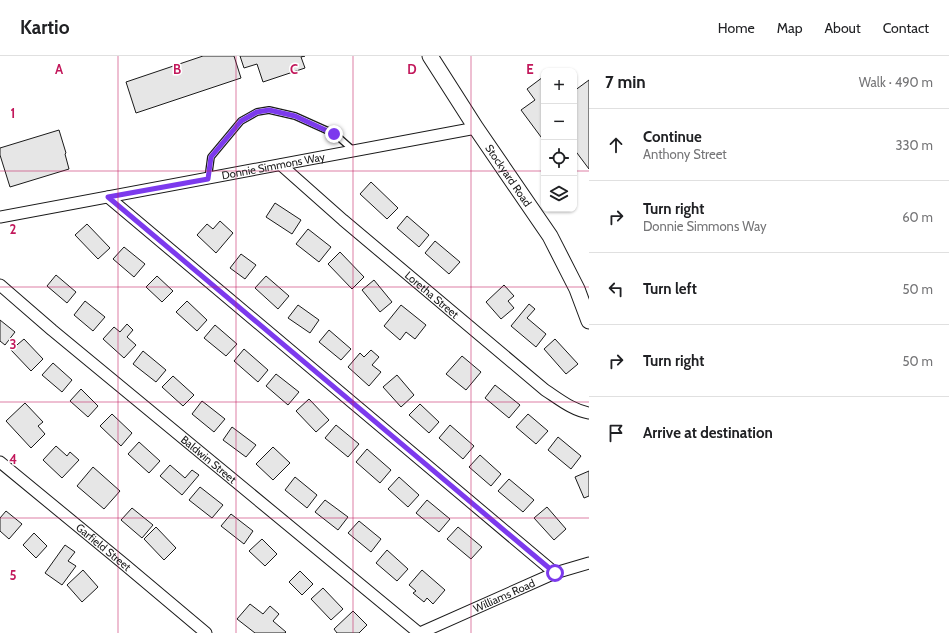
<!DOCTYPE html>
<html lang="en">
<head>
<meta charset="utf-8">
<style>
  :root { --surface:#fff; --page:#f2f2f2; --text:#202124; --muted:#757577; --line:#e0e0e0 }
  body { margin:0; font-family:Cabin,sans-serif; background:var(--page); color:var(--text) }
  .controls { position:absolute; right:12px; top:12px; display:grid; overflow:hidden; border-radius:8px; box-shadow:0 1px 3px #0004 }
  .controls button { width:36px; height:36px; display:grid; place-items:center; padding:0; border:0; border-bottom:1px solid var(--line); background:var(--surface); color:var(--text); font:20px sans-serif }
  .stop { position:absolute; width:12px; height:12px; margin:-9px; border:3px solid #7c3aed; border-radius:50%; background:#fff }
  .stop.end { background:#7c3aed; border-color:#fff; box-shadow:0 1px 4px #0008 }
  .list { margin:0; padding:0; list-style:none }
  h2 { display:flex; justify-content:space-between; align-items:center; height:52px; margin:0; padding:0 16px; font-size:17px }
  h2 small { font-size:13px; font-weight:400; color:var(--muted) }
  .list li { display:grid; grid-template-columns:26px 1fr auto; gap:12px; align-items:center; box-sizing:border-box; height:72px; padding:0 16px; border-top:1px solid var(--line) }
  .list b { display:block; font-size:15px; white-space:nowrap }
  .list p { margin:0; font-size:13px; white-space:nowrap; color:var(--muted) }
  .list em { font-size:13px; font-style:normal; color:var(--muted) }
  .icon { flex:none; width:22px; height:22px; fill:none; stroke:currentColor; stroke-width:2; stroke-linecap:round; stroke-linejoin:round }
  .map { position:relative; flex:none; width:589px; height:577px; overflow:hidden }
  header { display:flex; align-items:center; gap:24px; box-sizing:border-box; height:56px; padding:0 20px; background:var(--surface); border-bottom:1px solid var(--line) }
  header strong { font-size:19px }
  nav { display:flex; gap:22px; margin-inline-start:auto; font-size:14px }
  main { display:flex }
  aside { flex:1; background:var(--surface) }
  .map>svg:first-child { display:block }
  .building { fill:#e6e6e6; stroke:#1a1a1a }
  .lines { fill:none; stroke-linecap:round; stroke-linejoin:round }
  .lane-casing { stroke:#1a1a1a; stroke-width:8 }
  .street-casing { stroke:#1a1a1a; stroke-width:13 }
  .secondary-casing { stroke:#1a1a1a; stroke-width:17 }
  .lane { stroke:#fff; stroke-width:5.5 }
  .street { stroke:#fff; stroke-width:11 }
  .secondary { stroke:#fff; stroke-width:15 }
  .route { stroke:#7c3aed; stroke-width:5 }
  .grid { fill:none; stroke:#c2185b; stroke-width:1; stroke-opacity:0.55 }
  .labels { text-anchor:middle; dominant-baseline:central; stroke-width:3; stroke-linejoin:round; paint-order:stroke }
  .street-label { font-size:11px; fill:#1a1a1a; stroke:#fff }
  .grid-label { font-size:13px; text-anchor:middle; font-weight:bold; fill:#c2185b; stroke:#fff; stroke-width:3; stroke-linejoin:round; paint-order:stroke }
</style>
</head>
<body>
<header>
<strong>Kartio</strong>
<nav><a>Home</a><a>Map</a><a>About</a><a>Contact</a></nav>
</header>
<main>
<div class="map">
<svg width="589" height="577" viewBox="0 0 589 577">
  <rect width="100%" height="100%" fill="#fff"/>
  <g class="building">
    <polygon points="203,0 234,0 241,22 136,57 126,26"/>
    <polygon points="240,0 305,0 301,1 305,12 263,26 257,8 244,12"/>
    <polygon points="543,21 544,23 544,85 521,54 535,44 527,33"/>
    <polygon points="589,24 589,113 574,93 574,35"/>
    <polygon points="59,74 66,97 65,98 69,113 10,131 0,99 0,92"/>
    <polygon points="371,126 398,152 387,163 360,138"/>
    <polygon points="275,147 301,164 292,178 266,161"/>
    <polygon points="407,160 429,179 419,191 397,172"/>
    <polygon points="220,165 233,177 216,197 197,179 207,168 213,173"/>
    <polygon points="87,168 110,192 98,203 75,179"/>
    <polygon points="308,173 331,191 319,206 296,188"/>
    <polygon points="435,185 460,206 449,218 425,197"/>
    <polygon points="124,191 145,208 134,221 113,203"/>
    <polygon points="340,196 364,221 352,233 328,208"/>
    <polygon points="241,198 256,209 245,223 230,212"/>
    <polygon points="56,219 76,236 67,247 47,230"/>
    <polygon points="157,220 173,235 162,246 146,231"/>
    <polygon points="266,220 289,240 278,253 255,232"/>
    <polygon points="374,224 392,246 380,256 362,234"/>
    <polygon points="504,229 514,240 508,245 514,252 501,263 486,246"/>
    <polygon points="85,245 105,261 93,275 74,259"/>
    <polygon points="187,245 207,264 197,275 176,256"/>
    <polygon points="529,248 535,253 527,262 546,278 536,291 511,270"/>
    <polygon points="298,249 319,264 310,277 288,262"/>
    <polygon points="401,249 426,269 415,283 406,276 400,284 384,270"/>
    <polygon points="0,264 15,276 5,289 0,285"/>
    <polygon points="127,268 133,274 127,281 136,289 124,302 103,283 114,271 120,276"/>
    <polygon points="215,269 237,288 226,300 204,282"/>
    <polygon points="329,274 351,293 341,304 319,286"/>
    <polygon points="24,283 43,303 31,315 11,294"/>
    <polygon points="555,283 578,308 566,318 544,293"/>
    <polygon points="244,293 268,314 258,326 234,305"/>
    <polygon points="371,294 379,301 372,309 381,316 369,330 348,311 360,297 364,301"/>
    <polygon points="143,295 166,314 156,326 133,308"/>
    <polygon points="462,300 481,316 466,334 446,318"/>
    <polygon points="53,307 72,324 62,336 42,319"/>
    <polygon points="276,318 299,336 288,349 266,330"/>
    <polygon points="397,319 414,339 401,351 383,331"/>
    <polygon points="173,320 194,339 183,350 162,331"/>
    <polygon points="495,329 520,349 509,362 485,342"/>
    <polygon points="81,333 98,350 88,361 70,345"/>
    <polygon points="309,343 329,364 316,376 296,355"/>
    <polygon points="202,345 225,363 214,376 192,358"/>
    <polygon points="25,347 43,366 38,370 45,378 31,392 6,365"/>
    <polygon points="420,348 439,366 429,377 409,359"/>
    <polygon points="112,358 132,377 121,390 100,370"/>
    <polygon points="528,358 548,375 536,388 516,371"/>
    <polygon points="336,369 359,388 348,401 325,382"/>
    <polygon points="450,369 474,390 463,403 439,382"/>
    <polygon points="232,371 256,389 246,401 223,384"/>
    <polygon points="558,381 581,400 571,413 548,394"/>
    <polygon points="139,386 160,405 149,417 128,398"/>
    <polygon points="56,390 67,400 70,396 79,404 62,422 43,404"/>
    <polygon points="273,391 290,407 273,424 256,408"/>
    <polygon points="367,393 391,414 380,427 356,406"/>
    <polygon points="480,399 501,418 491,430 469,411"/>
    <polygon points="170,409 185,422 192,414 199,419 182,439 160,420"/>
    <polygon points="93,411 120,435 104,453 77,430"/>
    <polygon points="589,415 589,440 584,442 575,421"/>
    <polygon points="295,421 317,439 307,452 285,434"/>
    <polygon points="399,421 419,439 408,451 388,433"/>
    <polygon points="509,423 534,444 523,456 498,435"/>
    <polygon points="200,431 223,449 212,462 189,444"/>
    <polygon points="325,444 348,461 338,474 315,456"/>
    <polygon points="427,444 450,463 439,476 416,457"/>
    <polygon points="547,451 566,473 554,484 534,462"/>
    <polygon points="132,452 153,469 142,482 121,464"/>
    <polygon points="6,455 22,468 9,483 0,475 0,462"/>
    <polygon points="231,458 253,475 244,488 221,470"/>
    <polygon points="359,465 381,483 371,496 348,477"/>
    <polygon points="156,471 176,492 164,504 144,483"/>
    <polygon points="458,471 482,491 471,503 447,483"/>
    <polygon points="34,477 47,490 36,502 23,489"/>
    <polygon points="262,483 277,498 265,510 249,495"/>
    <polygon points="65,489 75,496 68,505 76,510 62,529 45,517"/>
    <polygon points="387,494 408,513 397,525 376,507"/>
    <polygon points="83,514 98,531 82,546 67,529"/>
    <polygon points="422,514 445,534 433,548 427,542 424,546 413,537 416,535 409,529"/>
    <polygon points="300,515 313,528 302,539 289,526"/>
    <polygon points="323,532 343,553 331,564 311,543"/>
    <polygon points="250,548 263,558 270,550 279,558 273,565 286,576 285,577 255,577 237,563"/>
    <polygon points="353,555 367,569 359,577 337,577 334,573"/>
  </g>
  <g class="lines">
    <defs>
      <polyline id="lane" points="208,123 211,101 241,65 257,56 269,54 295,60 335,78 354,95"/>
      <g id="street">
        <path id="s1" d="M281,109L343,164L545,334C559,343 572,354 589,357"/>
        <polyline points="108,141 555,517"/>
        <path id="s2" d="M0,161L476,72"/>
        <path id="s3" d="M0,229L52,274L419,577"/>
        <path id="s4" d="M0,406L124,508L206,577"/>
        <path id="s5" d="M420,577L555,517L589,507"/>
      </g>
      <g id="secondary">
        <path id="s6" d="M430,0L476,72L550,180L577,233L589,265"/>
      </g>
    </defs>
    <use href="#lane" class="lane-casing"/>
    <use href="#street" class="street-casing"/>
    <use href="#secondary" class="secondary-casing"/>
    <use href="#lane" class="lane"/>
    <use href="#street" class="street"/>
    <use href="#secondary" class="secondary"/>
  </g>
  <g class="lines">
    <polyline class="route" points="334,78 295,60 269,54 257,56 241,65 211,101 208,123 108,141 555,517"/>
  </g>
  <path class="grid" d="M118,0V577M236,0V577M353,0V577M471,0V577M0,115H544M574,115H589M0,231H589M0,346H589M0,462H589"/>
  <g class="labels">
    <g class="street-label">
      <text stroke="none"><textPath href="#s2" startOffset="278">Donnie Simmons Way</textPath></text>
      <text stroke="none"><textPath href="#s6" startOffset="143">Stockyard Road</textPath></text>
      <text stroke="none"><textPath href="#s1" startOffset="199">Loretha Street</textPath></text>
      <text stroke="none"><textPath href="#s3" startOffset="272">Baldwin Street</textPath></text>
      <text stroke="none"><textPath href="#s4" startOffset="134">Garfield Street</textPath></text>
      <text stroke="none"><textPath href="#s5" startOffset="92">Williams Road</textPath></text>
    </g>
  </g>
  <g class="grid-label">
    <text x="59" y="18">A</text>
    <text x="177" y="18">B</text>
    <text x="294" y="18">C</text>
    <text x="412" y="18">D</text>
    <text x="530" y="18">E</text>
    <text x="13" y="62">1</text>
    <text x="13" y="178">2</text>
    <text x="13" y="293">3</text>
    <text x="13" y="408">4</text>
    <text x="13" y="524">5</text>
  </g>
</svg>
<div class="controls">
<button>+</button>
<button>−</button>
<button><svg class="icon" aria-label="locate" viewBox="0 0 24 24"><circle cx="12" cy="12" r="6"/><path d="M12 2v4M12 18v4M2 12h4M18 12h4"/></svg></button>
<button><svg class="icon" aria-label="layers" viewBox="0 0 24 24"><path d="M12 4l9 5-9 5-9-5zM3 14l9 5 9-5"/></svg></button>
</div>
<div class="stop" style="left:555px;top:517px"></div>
<div class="stop end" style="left:334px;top:78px"></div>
</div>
<aside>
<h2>7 min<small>Walk · 490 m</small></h2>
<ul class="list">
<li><svg class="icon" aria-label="ahead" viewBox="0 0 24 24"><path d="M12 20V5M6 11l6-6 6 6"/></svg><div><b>Continue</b><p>Anthony Street</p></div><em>330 m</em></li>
<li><svg class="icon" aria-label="right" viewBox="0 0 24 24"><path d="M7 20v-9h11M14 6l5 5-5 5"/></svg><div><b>Turn right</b><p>Donnie Simmons Way</p></div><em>60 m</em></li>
<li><svg class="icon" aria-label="left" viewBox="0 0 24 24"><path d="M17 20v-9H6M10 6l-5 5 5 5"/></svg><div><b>Turn left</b></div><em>50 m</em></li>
<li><svg class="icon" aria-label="right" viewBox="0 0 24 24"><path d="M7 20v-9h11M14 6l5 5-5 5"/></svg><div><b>Turn right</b></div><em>50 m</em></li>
<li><svg class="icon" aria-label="arrive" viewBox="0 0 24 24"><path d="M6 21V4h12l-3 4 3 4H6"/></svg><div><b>Arrive at destination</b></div></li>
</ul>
</aside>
</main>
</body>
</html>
